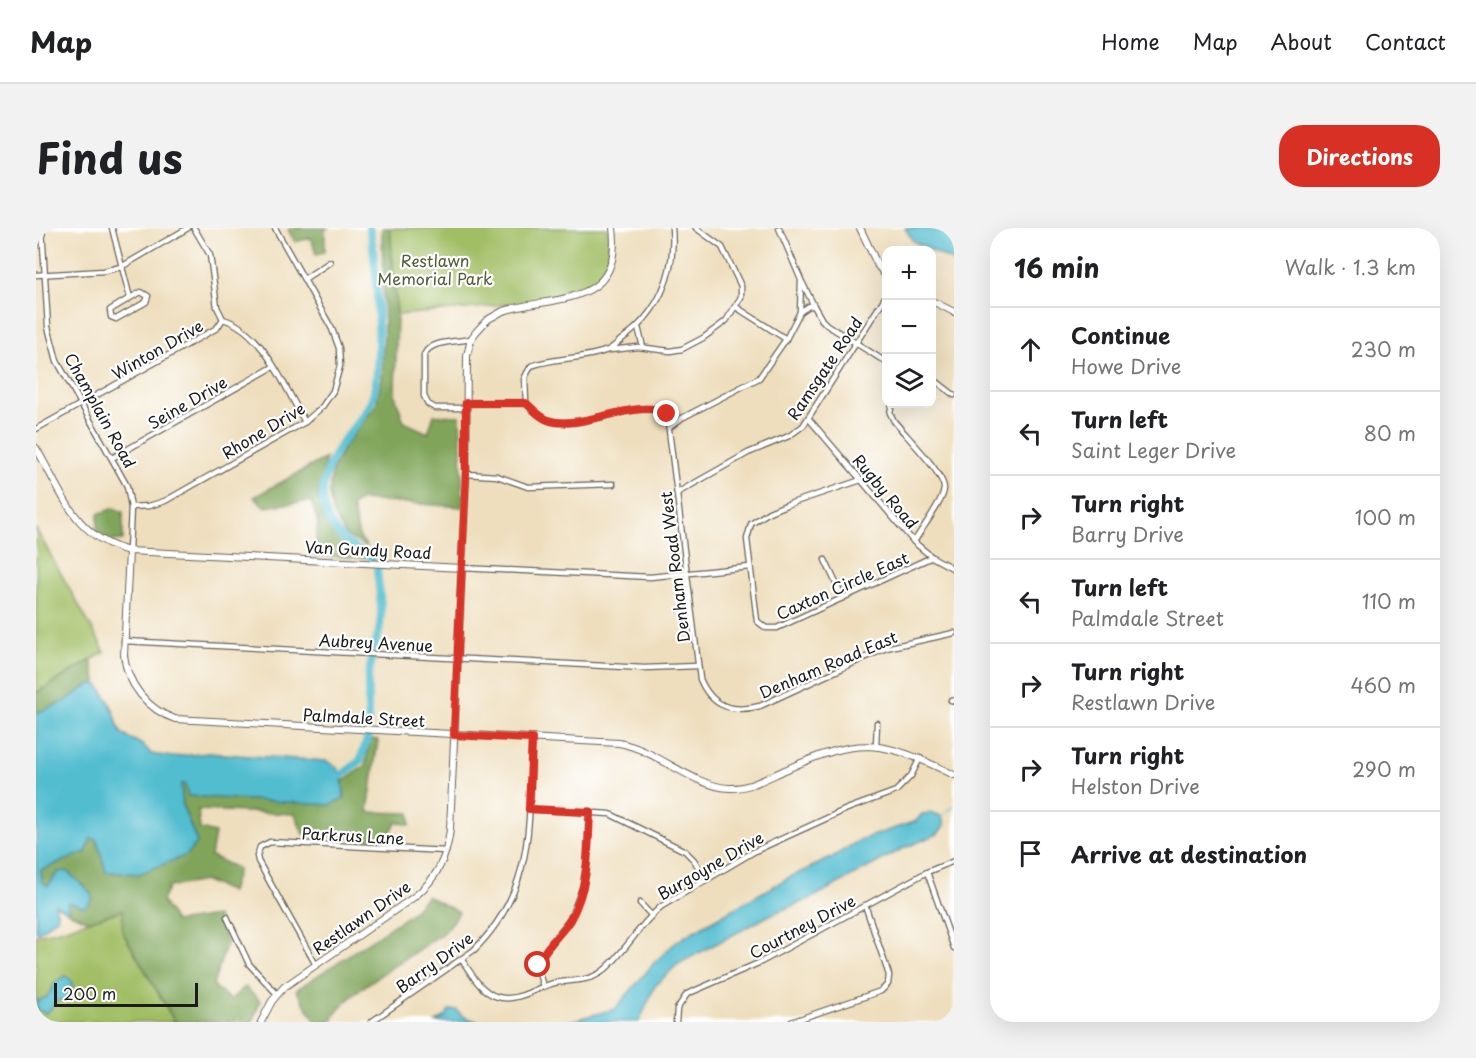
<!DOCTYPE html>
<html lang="en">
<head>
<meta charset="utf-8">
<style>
  :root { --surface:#fff; --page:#f2f2f2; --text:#202124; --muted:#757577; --line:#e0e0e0; --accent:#d93025 }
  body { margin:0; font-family:"Playpen Sans",sans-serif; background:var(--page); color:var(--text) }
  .controls { position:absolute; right:18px; top:18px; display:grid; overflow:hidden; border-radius:12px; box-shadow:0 6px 24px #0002 }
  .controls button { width:54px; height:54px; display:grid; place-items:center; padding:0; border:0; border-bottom:2px solid var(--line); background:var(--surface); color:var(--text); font:30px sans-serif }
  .scale { position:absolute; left:18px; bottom:15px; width:144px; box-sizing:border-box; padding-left:6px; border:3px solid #1c1c1c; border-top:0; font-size:16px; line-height:21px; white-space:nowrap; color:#1c1c1c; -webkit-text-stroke:4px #fff; paint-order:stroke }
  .stop { position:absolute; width:18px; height:18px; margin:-14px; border:4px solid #d93025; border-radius:50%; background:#fff }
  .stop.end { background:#d93025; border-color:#fff; box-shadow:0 2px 6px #0008 }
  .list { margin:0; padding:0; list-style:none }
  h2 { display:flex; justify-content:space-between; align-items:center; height:78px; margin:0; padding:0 24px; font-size:26px }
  h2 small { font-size:20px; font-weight:400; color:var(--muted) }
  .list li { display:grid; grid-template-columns:39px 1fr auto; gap:18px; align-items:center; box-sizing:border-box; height:84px; padding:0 24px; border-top:2px solid var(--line) }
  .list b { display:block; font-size:22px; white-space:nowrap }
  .list p { margin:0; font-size:20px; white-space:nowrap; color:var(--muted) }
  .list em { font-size:20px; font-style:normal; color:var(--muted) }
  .icon { flex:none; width:33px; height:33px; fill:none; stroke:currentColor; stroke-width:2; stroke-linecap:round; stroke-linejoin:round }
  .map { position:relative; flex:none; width:918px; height:794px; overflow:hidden; border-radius:24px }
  header { display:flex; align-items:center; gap:36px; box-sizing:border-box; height:84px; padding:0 30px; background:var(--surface); border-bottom:2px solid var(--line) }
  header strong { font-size:28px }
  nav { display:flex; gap:33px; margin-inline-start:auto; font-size:21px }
  .intro { display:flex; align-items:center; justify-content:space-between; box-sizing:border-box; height:144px; padding:0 36px }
  h1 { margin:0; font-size:42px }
  .button { padding:15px 27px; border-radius:24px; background:var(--accent); color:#fff; font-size:21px; font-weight:700 }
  main { display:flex; gap:36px; padding:0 36px }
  aside { flex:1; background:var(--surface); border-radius:24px; box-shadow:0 6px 24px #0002 }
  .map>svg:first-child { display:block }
  .green { fill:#a1be65; stroke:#5e6d40; stroke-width:1.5 }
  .forest { fill:#80a55a; stroke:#4e603b; stroke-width:1.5 }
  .water { fill:#53bdd0; stroke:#386c76; stroke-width:1.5 }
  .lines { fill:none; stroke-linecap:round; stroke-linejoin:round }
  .stream { stroke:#53bdd0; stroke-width:1.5 }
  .river { stroke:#53bdd0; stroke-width:8 }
  .minor-casing { stroke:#666054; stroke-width:7 }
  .tertiary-casing { stroke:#666054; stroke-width:8 }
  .minor { stroke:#fff; stroke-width:4.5 }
  .tertiary { stroke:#fff; stroke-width:6 }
  .route { stroke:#d93025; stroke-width:8 }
  .labels { text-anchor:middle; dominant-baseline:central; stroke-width:4.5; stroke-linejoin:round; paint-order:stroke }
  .park-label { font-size:16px; fill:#515d39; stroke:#fff }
  .street-label { font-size:16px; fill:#1c1c1c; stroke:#fff }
</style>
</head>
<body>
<header>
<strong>Map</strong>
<nav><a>Home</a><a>Map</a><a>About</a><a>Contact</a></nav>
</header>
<div class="intro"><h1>Find us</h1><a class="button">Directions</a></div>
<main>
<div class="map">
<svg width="918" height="794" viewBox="0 0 918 794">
  <rect width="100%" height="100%" fill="#fff"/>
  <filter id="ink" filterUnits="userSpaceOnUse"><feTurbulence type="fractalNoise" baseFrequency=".0167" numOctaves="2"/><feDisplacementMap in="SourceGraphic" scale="12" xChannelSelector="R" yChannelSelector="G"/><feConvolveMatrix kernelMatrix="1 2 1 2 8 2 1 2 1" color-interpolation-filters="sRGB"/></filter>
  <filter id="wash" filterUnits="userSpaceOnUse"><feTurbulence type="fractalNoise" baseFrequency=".008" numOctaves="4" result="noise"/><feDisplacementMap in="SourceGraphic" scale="24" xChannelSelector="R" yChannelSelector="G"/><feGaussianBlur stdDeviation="1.35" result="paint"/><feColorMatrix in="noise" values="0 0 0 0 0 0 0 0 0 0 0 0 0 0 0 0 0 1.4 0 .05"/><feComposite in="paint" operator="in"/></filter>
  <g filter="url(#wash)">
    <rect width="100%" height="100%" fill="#eedebd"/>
    <g class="green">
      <path d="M354,0H571C574,18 575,39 560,52C530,76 404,83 361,87Z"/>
      <polygon points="0,301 69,424 0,465"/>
      <polygon points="87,682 86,703 139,794 0,794 0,707 20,703"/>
    </g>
    <g class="forest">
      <polygon points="255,0 292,0 289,2 289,24 280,26 275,10 259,14 252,2"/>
      <polygon points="346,0 354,0 361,87 359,167 368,194 392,205 398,187 424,188 427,279 325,272 316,278 323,308 331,319 310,308 297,286 293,266 296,243 308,219 340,177 346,150 348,104"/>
      <polygon points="290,230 282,268 289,293 308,318 329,330 278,328 282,294 275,273 228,279 218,269"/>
      <path d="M78,280L87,284V312C77,314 68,309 61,302L62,286Z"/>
      <polygon points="55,432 61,456 54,456 28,474 0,485 0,465"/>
      <polygon points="334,511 342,512 332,584 374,585 374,597 360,594 351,612 267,606 259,586 162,582 164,601 179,605 175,628 202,641 195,664 169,653 133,659 126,673 139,694 181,688 191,714 177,757 194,772 209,759 224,773 217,794 139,794 86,703 87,682 53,693 32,684 31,674 22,644 12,658 6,655 5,642 50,624 55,610 61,612 161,614 147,579 145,556 308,570 307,553 329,538"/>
      <path d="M391,668L423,684C419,690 415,698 409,703C385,724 302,766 296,794H280L260,762L374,686Z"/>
    </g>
    <g class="water">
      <polygon points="869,0 918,0 918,34 877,13"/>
      <path d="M54,456H61C69,465 76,478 80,490C81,494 82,500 85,504C90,512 105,511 115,526L136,529L172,525L290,533C308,539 307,553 308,570L294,577L152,568L149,556H145L147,579L161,614L151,627L103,646L70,644L61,612L55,610L50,624L5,642L6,654L12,658L22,644L31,643L55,665L56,672L48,679L32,674V684L19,676L22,689L3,704H0V485L28,474Z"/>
      <polygon points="897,585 906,588 909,597 902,606 868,620 776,670 736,686 642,736 619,758 603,794 530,794 579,781 618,735 639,715 651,707 752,650 795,630 824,612 880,593 886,586"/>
      <polygon points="30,748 36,753 36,770 31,773 22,772 12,784 8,785 1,781 1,773 11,769 20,753"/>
      <polygon points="413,782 421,782 426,788 443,794 400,794 410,788"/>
    </g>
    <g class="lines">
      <polyline class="stream" points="906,588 918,578"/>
      <g class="river">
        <path d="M333,0C342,29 347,147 335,173C328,190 313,203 303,219C283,252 278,284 309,313C317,320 328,325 337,330"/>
        <path d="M337,421C350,392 344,372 341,341"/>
        <polyline points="332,496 332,448 336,431"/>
        <polyline points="306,547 324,533 332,508"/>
      </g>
    </g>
  </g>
  <g filter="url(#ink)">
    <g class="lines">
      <defs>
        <g id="minor">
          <polyline points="6,0 12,99 21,133 91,258 95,279 93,323"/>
          <polyline points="76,0 94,70 74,82 75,89 80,91 110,74 112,68 105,64 94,70"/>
          <path d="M158,0L174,27L181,79L187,91C227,102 249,160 269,194"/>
          <polyline points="743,0 765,52 764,84 773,78 778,78 786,92 791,97 850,134"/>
          <polyline points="0,47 68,43 85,39 152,0"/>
          <polyline points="268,51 294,34"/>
          <polyline points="766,54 778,78"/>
          <polyline points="700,79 750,111"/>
          <polyline points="602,99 607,119"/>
          <polyline points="574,122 602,119 634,123 646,121 667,110 690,93 705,69 705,58 686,19 660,0"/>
          <polyline points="896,150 918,167"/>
          <path d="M430,175H490C497,181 503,189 512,192C544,205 603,168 631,186L664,451C676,479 696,485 724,478L850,420L918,405"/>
          <path d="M490,175L489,149L495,138C519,129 547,132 572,122C577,120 581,115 586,111C623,85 640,45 636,0"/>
          <path d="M856,176L854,185L858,193C868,206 909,246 908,261C907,274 885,301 878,314"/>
          <path d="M430,180H399L392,176L388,168V127C394,112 421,114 435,111"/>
          <polyline points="773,191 878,314 896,329 918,341"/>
          <polyline points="634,199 646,190 723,150 750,111 764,84"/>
          <polyline points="0,201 181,100 187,91"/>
          <polyline points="76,230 237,139"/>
          <polyline points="430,246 461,248 492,259 577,256"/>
          <polyline points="825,252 750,277 733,284 715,296 711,311 721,393 730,400 741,400 896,329"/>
          <polyline points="641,265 712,225 753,208 767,198 850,68"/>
          <polyline points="95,279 113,278 129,273 269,194 286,179 297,163 304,138 303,120 296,101 239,0"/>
          <polyline points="789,332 807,370"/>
          <polyline points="426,340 614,349 714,339"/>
          <polyline points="88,413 608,440 662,438"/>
          <polyline points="915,472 918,473"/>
          <polyline points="840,518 841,495"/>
          <polyline points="493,581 574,586 649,623 658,632 670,652"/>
          <polyline points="891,644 918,720"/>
          <polyline points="604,675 615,687"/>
          <polyline points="191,689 213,736 241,766"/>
          <path d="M426,732C442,756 454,779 487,767C498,763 507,758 518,755C534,752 553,754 567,743C589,725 603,696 626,678L719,623L811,581L860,563L875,548L884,530"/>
          <polyline points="280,737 222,633 221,628 224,619 234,614 410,623"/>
          <polyline points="507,758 502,742 503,732 534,691 547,659 551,635 553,583"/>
          <path d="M335,794L438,722C501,659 492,593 496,511"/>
          <polyline points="640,794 641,781 651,766 725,734 891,644 918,633"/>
          <polyline points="755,794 845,763 852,756 853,747 829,677"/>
        </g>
        <g id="tertiary">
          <polyline points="824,0 842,38 850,48"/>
          <polyline points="896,73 918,84"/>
          <path d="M0,220C26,264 38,309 93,323L426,340"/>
          <path d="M93,323L88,427C91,456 112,482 139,491L583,515C621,522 656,558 693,560C713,561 731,550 749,542C824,508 845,511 918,547"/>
          <path d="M225,794L236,773L248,759L378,669C401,651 411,629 414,601L430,246L431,128L435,111L440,104L451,92L467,83C519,67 587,80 577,0"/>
        </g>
      </defs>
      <use href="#minor" class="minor-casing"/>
      <use href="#tertiary" class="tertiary-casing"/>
      <use href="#minor" class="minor"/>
      <use href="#tertiary" class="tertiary"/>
    </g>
  </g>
  <g class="lines" filter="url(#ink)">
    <path class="route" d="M502,737C507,720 525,707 534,692C553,659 552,621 554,584L493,581L496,511L418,507L430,246V175H490C497,181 503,189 512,192C544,204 603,168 631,186"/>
  </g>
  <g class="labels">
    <g class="park-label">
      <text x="399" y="32">Restlawn<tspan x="399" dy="18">Memorial Park</tspan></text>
    </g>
    <g class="street-label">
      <text transform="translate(121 121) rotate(-30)">Winton Drive</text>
      <text transform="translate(788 140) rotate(-56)">Ramsgate Road</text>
      <text transform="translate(151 174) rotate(-30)">Seine Drive</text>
      <text transform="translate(65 182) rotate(61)">Champlain Road</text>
      <text transform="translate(227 202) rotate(-31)">Rhone Drive</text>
      <text transform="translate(850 263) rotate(50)">Rugby Road</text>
      <text transform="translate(332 321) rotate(3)">Van Gundy Road</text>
      <text transform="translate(638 339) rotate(-97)">Denham Road West</text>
      <text transform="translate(806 357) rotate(-24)">Caxton Circle East</text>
      <text transform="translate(340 414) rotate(3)">Aubrey Avenue</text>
      <text transform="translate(792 436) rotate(-23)">Denham Road East</text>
      <text transform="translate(328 489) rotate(3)">Palmdale Street</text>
      <text transform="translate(317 607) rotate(3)">Parkrus Lane</text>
      <text transform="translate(674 637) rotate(-30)">Burgoyne Drive</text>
      <text transform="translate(325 689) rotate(-35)">Restlawn Drive</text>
      <text transform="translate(766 698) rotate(-28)">Courtney Drive</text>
      <text transform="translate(398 734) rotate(-36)">Barry Drive</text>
    </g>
  </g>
</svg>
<div class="controls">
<button>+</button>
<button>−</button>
<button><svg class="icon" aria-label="layers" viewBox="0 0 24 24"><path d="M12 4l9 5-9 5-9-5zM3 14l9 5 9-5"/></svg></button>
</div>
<div class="scale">200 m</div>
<div class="stop" style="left:502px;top:737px"></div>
<div class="stop end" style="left:631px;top:186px"></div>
</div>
<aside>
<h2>16 min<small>Walk · 1.3 km</small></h2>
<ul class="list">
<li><svg class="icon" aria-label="ahead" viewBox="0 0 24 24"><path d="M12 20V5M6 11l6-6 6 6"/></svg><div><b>Continue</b><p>Howe Drive</p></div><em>230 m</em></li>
<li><svg class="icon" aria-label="left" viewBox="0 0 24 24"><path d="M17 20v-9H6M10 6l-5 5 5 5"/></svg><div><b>Turn left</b><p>Saint Leger Drive</p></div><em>80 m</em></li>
<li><svg class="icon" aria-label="right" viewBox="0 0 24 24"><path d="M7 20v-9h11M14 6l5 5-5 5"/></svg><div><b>Turn right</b><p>Barry Drive</p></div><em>100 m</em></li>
<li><svg class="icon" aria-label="left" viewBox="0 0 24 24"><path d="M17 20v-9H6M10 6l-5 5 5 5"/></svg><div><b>Turn left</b><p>Palmdale Street</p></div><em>110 m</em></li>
<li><svg class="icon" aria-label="right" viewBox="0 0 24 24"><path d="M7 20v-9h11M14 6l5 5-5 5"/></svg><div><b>Turn right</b><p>Restlawn Drive</p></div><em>460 m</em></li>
<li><svg class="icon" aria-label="right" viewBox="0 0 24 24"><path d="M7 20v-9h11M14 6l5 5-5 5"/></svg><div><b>Turn right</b><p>Helston Drive</p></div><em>290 m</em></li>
<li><svg class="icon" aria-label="arrive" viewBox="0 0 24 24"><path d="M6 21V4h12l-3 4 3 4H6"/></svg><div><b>Arrive at destination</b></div></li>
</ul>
</aside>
</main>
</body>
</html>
